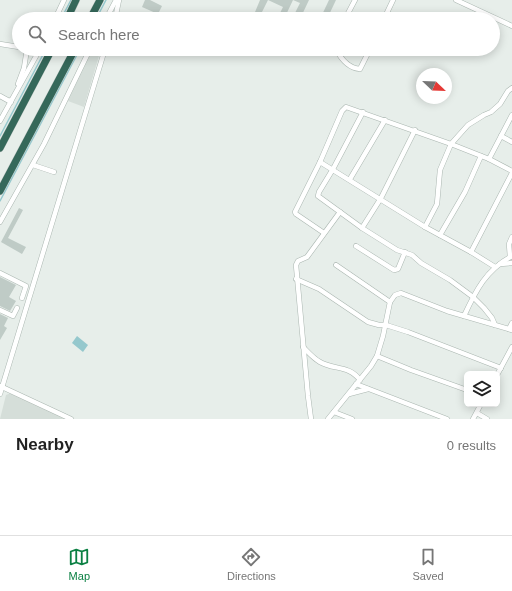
<!DOCTYPE html>
<html lang="en">
<head>
<meta charset="utf-8">
<style>
  :root { --surface:#fff; --page:#f2f2f2; --text:#222; --muted:#767676; --line:#e0e0e0; --accent:#0b8043 }
  body { margin:0; font-family:Arial,sans-serif; background:var(--page); color:var(--text) }
  .controls { position:absolute; right:12px; bottom:12px; display:grid; overflow:hidden; border-radius:6px; box-shadow:0 2px 10px #0003 }
  .controls button { width:36px; height:36px; display:grid; place-items:center; padding:0; border:0; border-bottom:1px solid var(--line); background:var(--surface); color:var(--text); font:20px sans-serif }
  .compass { position:absolute; left:416px; top:68px; width:36px; height:36px; border-radius:50%; background:var(--surface); box-shadow:0 2px 10px #0003; rotate:113deg }
  .list { margin:0; padding:0; list-style:none }
  h2 { display:flex; justify-content:space-between; align-items:center; height:52px; margin:0; padding:0 16px; font-size:17px }
  h2 small { font-size:13px; font-weight:400; color:var(--muted) }
  .icon { flex:none; width:22px; height:22px; fill:none; stroke:currentColor; stroke-width:2; stroke-linecap:round; stroke-linejoin:round }
  .map { position:relative; flex:none; width:512px; height:419px; overflow:hidden }
  .search { position:absolute; background:var(--surface); box-shadow:0 2px 10px #0003; left:12px; right:12px; top:12px; height:44px; display:flex; align-items:center; gap:10px; box-sizing:border-box; padding:0 14px; border-radius:22px; color:var(--muted); font-size:15px }
  .sheet { height:116px; background:var(--surface) }
  nav { display:flex; justify-content:space-around; align-items:center; box-sizing:border-box; height:56px; border-top:1px solid var(--line); background:var(--surface); font-size:11px; color:var(--muted) }
  nav a { display:grid; justify-items:center; gap:2px }
  nav .on { color:var(--accent) }
  .map>svg:first-child { display:block }
  .built { fill:#d5ded9 }
  .water { fill:#95c8cd }
  .lines { fill:none; stroke-linecap:round; stroke-linejoin:round }
  .stream { stroke:#95c8cd; stroke-width:1.5 }
  .building { fill:#bfcbc6 }
  .minor-casing { stroke:#aab6b0; stroke-width:5.5 }
  .highway-casing { stroke:#c3c9c7; stroke-width:8 }
  .minor { stroke:#fff; stroke-width:4.5 }
  .highway { stroke:#35685a; stroke-width:7 }
</style>
</head>
<body>
<div class="map">
<svg width="512" height="419" viewBox="0 0 512 419">
  <rect width="100%" height="100%" fill="#e7eeea"/>
  <g class="built">
    <polygon points="93,49 101,49 84,107 68,101"/>
    <polygon points="11,393 67,419 0,419 6,395"/>
  </g>
  <polygon class="water" points="77,336 88,345 83,352 72,343"/>
  <g class="lines">
    <g class="stream">
      <polyline points="61,19 71,0"/>
      <polyline points="96,19 106,0"/>
      <polyline points="0,136 46,49"/>
      <polyline points="0,201 80,49"/>
    </g>
  </g>
  <g class="building">
    <polygon points="145,0 150,0 162,6 158,14 142,7"/>
    <polygon points="260,0 268,0 262,12 276,19 258,19 253,17"/>
    <polygon points="268,0 293,0 284,19 278,17 283,7"/>
    <polygon points="293,0 309,0 300,19 292,19 300,3"/>
    <polygon points="329,0 336,0 327,19 320,19"/>
    <polygon points="19,208 23,210 8,238 26,247 22,254 1,242"/>
    <polygon points="0,277 16,285 9,297 16,301 10,311 0,306"/>
    <polygon points="0,314 8,318 4,326 7,328 0,340"/>
  </g>
  <g class="lines">
    <defs>
      <g id="minor">
        <polyline points="456,0 512,26"/>
        <polyline points="55,19 64,0"/>
        <polyline points="106,19 116,0"/>
        <polyline points="115,19 119,0"/>
        <polyline points="345,19 355,0"/>
        <polyline points="384,19 393,0"/>
        <polyline points="0,44 19,47"/>
        <path d="M336,49C341,59 348,68 360,69L370,49"/>
        <polyline points="18,84 24,68 27,49"/>
        <polyline points="0,96 11,102 11,100"/>
        <polyline points="363,112 333,169 319,192 318,196 362,228 397,250 412,255 421,263 450,280 473,297 484,308 492,318 495,325"/>
        <polyline points="0,121 40,49"/>
        <polyline points="501,136 512,142"/>
        <polyline points="489,159 512,115"/>
        <polyline points="320,162 425,227 471,252 495,267"/>
        <polyline points="33,165 54,172"/>
        <polyline points="350,179 385,120"/>
        <polyline points="0,222 44,144 90,49"/>
        <polyline points="425,227 437,204 440,170 451,144 468,125 484,115 491,112 500,104 508,91 512,88"/>
        <polyline points="362,228 381,198 415,130"/>
        <polyline points="324,233 296,214 295,212 320,162 342,111 346,107 451,144 489,159 512,171"/>
        <polyline points="440,235 465,192 481,156"/>
        <polyline points="356,246 394,270 398,269 405,252"/>
        <polyline points="471,252 512,173"/>
        <polyline points="510,257 509,244 512,237"/>
        <polyline points="500,264 512,263"/>
        <polyline points="336,265 390,302"/>
        <polyline points="0,273 26,286 22,298"/>
        <polyline points="296,279 319,289 368,322 379,325 386,325 408,332 501,368"/>
        <polyline points="0,310 13,316 17,308"/>
        <path d="M464,316C476,290 486,270 512,256"/>
        <polyline points="509,329 512,323"/>
        <path d="M303,347C308,352 313,358 320,362C334,370 349,365 360,380"/>
        <polyline points="377,356 411,370 467,390"/>
        <polyline points="497,375 512,347"/>
        <polyline points="356,384 447,419"/>
        <polyline points="0,386 71,419"/>
        <polyline points="0,394 105,49"/>
        <polyline points="349,394 368,389"/>
        <polyline points="334,412 352,419"/>
        <polyline points="477,413 487,419"/>
        <polyline points="311,419 308,396 296,265 298,261 307,257 340,212"/>
        <polyline points="328,419 371,366 377,356 383,336 390,302 395,295 401,293 447,311 512,330"/>
        <polyline points="473,419 481,404"/>
      </g>
      <g id="highway">
        <polyline points="67,19 76,0"/>
        <polyline points="90,19 100,0"/>
        <polyline points="0,148 52,49"/>
        <polyline points="0,191 75,49"/>
      </g>
    </defs>
    <use href="#minor" class="minor-casing"/>
    <use href="#highway" class="highway-casing"/>
    <use href="#minor" class="minor"/>
    <use href="#highway" class="highway"/>
  </g>
</svg>
<div class="controls">
<button><svg class="icon" aria-label="layers" viewBox="0 0 24 24"><path d="M12 4l9 5-9 5-9-5zM3 14l9 5 9-5"/></svg></button>
</div>
<svg class="compass" viewBox="-18 -18 36 36"><path d="M0-13l5 13h-10z" fill="#e53935"/><path d="M0 13l5-13h-10z" fill="#767676"/></svg>
<div class="search"><svg class="icon" aria-label="search" viewBox="0 0 24 24"><circle cx="10" cy="10" r="6"/><path d="M15 15l6 6"/></svg>Search here</div>
</div>
<section class="sheet">
<h2>Nearby<small>0 results</small></h2>
<ul class="list">
</ul>
</section>
<nav>
<a class="on"><svg class="icon" aria-label="map" viewBox="0 0 24 24"><path d="M3 6l6-2 6 2 6-2v14l-6 2-6-2-6 2zM9 4v14M15 6v14"/></svg>Map</a>
<a><svg class="icon" aria-label="directions" viewBox="0 0 24 24"><path d="M12 3l9 9-9 9-9-9zM9 14v-3h6M13 9l2 2-2 2"/></svg>Directions</a>
<a><svg class="icon" aria-label="saved" viewBox="0 0 24 24"><path d="M7 4h10v16l-5-4-5 4z"/></svg>Saved</a>
</nav>
</body>
</html>
